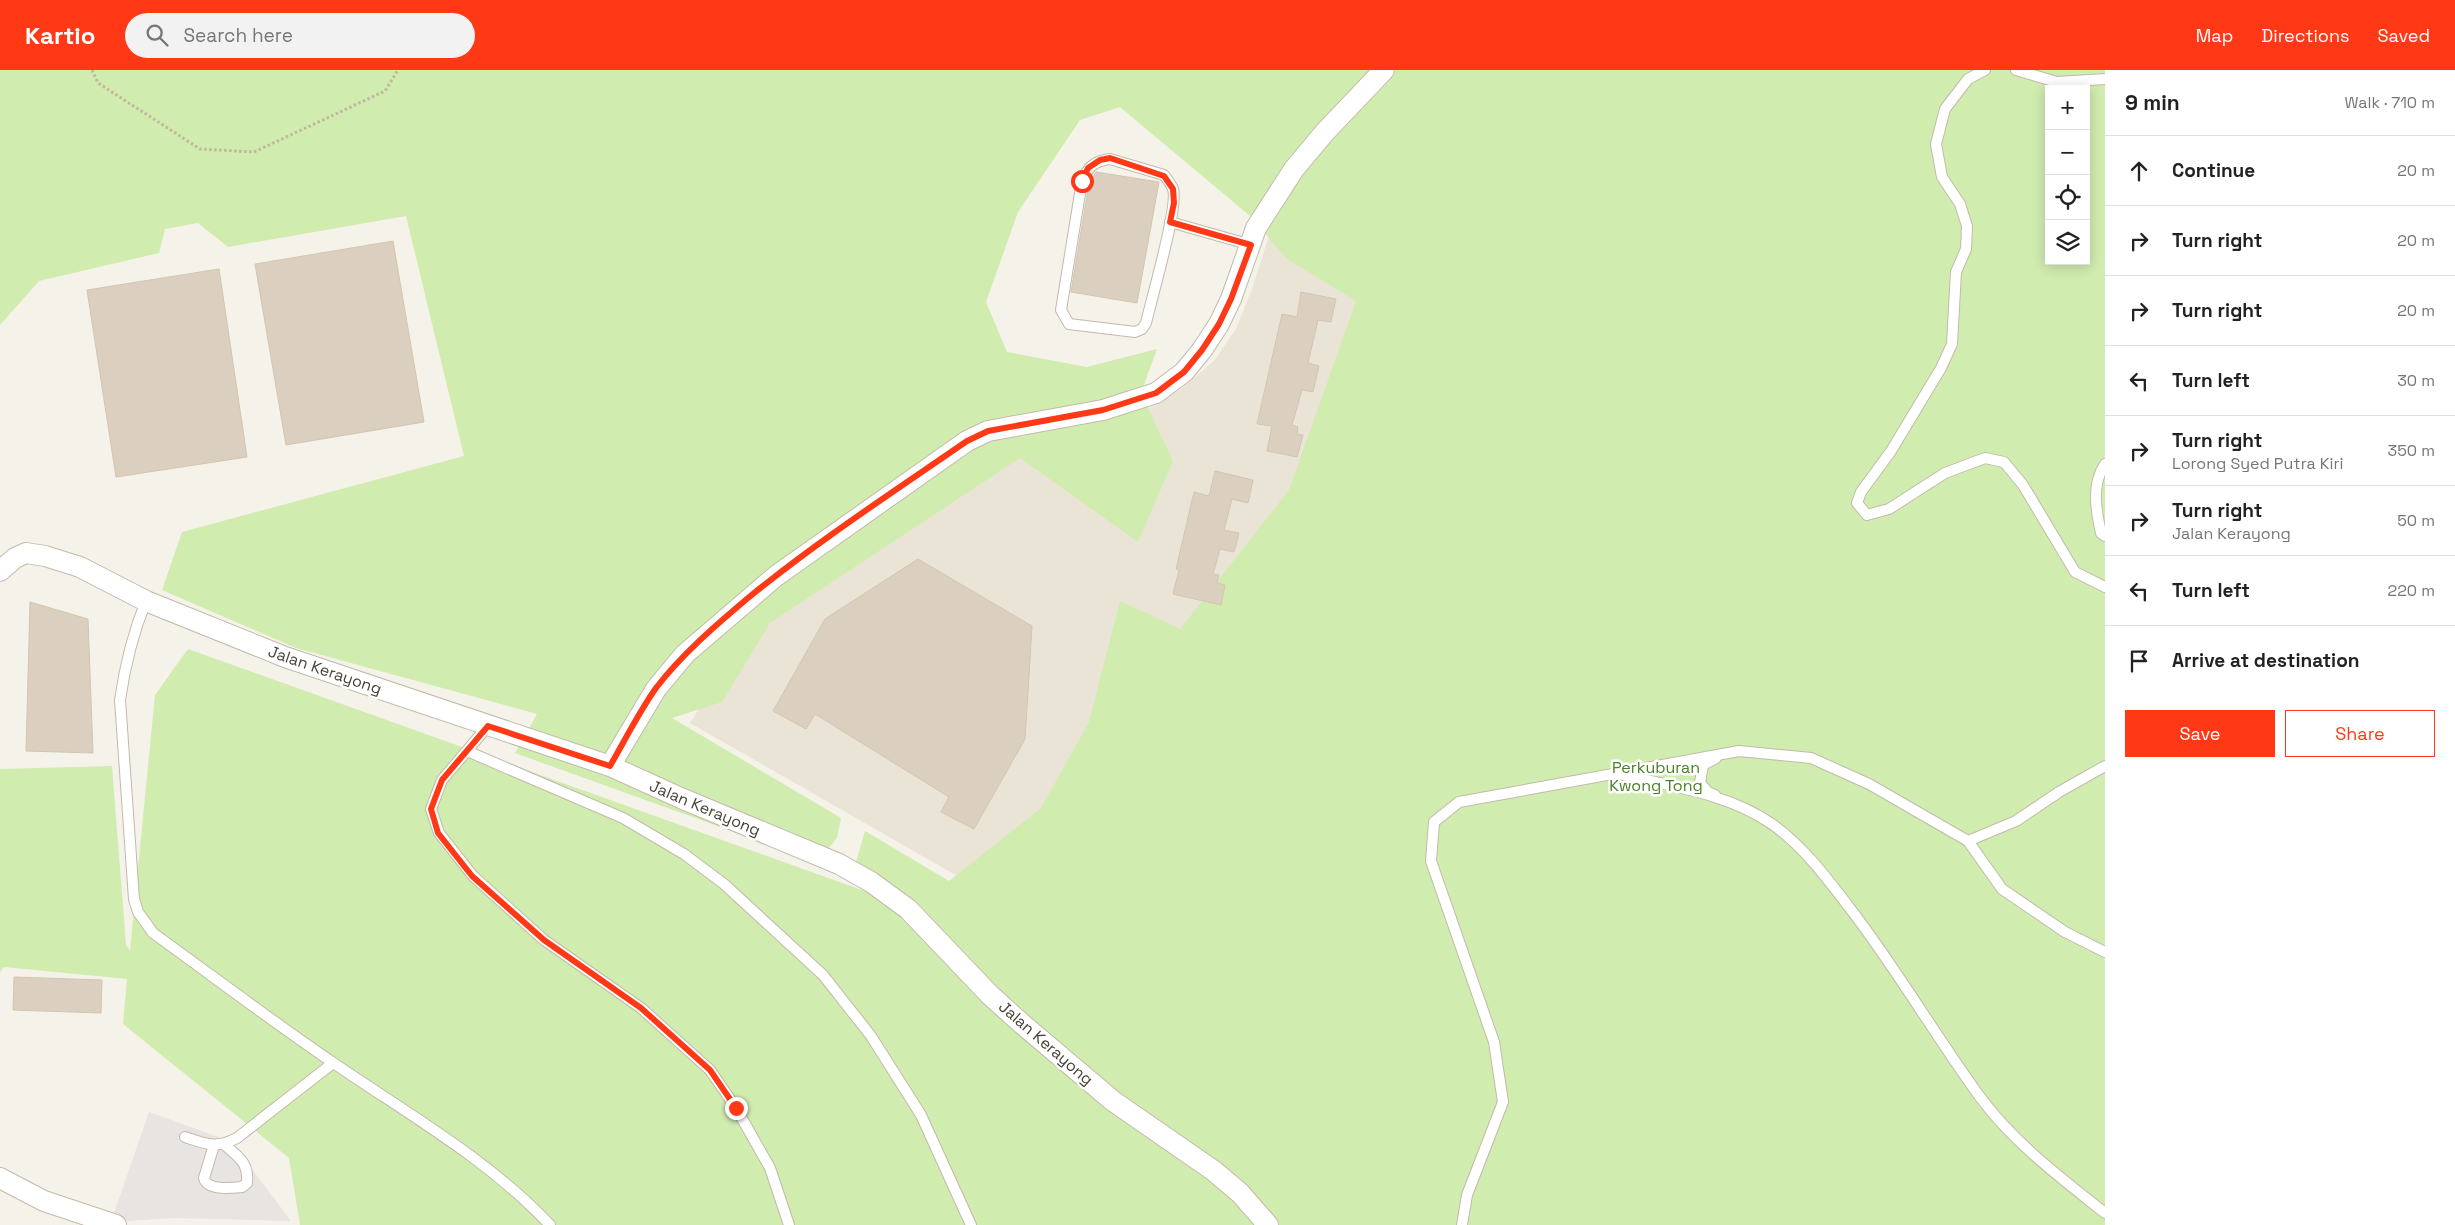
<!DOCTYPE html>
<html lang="en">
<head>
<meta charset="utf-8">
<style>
  :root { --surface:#fff; --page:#f2f2f2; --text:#222; --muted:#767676; --line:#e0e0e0; --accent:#ff3916 }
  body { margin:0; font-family:"Space Grotesk",sans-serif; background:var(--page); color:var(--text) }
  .controls { position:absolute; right:15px; top:15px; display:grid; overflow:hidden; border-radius:0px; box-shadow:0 2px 12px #0003 }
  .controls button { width:45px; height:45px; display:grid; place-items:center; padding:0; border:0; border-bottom:1px solid var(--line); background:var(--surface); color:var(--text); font:25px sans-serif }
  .stop { position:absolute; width:15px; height:15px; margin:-11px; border:4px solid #ff3916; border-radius:50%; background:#fff }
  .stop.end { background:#ff3916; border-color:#fff; box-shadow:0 1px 5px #0008 }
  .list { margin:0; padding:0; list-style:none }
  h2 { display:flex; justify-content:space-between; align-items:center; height:65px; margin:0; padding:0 20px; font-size:21px }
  h2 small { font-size:16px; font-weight:400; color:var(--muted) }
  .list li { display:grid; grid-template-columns:32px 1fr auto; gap:15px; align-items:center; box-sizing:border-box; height:70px; padding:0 20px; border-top:1px solid var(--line) }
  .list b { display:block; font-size:19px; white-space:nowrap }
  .list p { margin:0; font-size:16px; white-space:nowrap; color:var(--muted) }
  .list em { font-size:16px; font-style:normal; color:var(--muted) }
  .actions { display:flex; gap:10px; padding:15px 20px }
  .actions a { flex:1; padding:11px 0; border:1px solid var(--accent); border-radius:0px; text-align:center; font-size:18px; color:var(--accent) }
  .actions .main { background:var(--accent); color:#fff }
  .icon { flex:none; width:28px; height:28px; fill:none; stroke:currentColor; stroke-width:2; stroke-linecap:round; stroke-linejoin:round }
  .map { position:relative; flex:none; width:2105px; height:1155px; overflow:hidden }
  header { display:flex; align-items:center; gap:30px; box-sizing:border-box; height:70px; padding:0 25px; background:var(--accent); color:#fff }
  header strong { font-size:24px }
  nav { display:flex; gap:28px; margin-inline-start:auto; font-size:18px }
  .search { width:350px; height:45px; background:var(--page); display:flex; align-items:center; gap:12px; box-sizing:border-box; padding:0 18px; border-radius:28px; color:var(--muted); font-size:19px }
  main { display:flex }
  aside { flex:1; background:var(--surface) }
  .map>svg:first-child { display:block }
  .residential { fill:#eae4d7 }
  .green { fill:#d1ecaf; fill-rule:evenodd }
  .parking { fill:#e7e4e1 }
  .building { fill:#dbd0c0; stroke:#d3c5b0 }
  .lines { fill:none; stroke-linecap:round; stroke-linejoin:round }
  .lane-casing { stroke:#c2baab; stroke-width:12 }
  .street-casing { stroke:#c2baab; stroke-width:22 }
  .path { stroke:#c4b69b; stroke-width:3; stroke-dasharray:2.5 2.5; stroke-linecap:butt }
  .lane { stroke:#fff; stroke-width:10 }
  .street { stroke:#fff; stroke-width:20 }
  .route { stroke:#ff3916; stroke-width:6 }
  .labels { text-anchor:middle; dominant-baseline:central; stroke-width:5; stroke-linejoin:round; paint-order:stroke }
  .street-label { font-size:16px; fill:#4a4237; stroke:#fff }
  .park-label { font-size:16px; fill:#488025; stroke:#fff }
</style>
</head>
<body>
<header>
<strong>Kartio</strong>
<div class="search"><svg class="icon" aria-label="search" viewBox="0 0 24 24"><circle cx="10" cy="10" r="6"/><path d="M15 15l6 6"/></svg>Search here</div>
<nav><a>Map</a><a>Directions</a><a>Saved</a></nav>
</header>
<main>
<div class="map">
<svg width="2105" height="1155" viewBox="0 0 2105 1155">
  <rect width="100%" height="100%" fill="#f5f2e9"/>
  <polygon class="residential" points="1276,143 1436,254 994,827 690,653 759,545 985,392 1120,344 1155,336 1181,319 1214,291 1236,259 1252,219"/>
  <path class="green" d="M0,0H2105V1155H300L289,1088L123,954L127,909L4,897L0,902V699L112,696L126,875L130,880L155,625L188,579L873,824L851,809L865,761L949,811L1041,738L1089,652L1120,531L1180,559L1289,420L1356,231L1287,189L1250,146L1120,37L1080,50L1018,142L986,232L1007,282L1087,297L1157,279L1141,323L1173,391L1138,472L1020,388L770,553L722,632L672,648L841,748L837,768L817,792L515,683L537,644L296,578L162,520L182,462L464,386L406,146L228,177L198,153L165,159L159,183L39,211L0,255ZM2049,19H2086V191H2049Z"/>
  <polygon class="parking" points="149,1042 224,1069 243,1087 291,1151 175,1148 111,1152"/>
  <g class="building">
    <polygon points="1096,102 1159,112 1137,233 1071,222 1089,113"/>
    <polygon points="393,171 424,352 286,375 255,194"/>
    <polygon points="219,199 247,387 116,407 87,220"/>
    <polygon points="1301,222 1336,229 1331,252 1318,250 1308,293 1319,296 1313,322 1302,320 1292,355 1298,357 1297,364 1303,365 1297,387 1267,381 1272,356 1257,354 1282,244 1297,247"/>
    <polygon points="1215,401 1253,410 1248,433 1232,429 1224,460 1239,463 1234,482 1220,479 1213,504 1219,505 1217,513 1225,515 1221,535 1173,524 1179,500 1176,499 1194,422 1209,426"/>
    <polygon points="918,489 1032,556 1025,669 974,759 941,742 949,727 815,644 806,659 773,641 825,549"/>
    <polygon points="30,532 88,549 93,683 26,681"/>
    <polygon points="14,907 102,910 101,943 13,940"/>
  </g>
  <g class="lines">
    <defs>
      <g id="lane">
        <polyline points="1985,0 1968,9 1945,39 1936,74 1942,107 1960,134 1967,156 1966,179 1956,202 1952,274 1941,298 1891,381 1861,422 1857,433 1867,445 1889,439 1945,403 1985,388 2004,392 2023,415 2075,502 2105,517"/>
        <polyline points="2016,0 2057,12 2105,9"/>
        <path d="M1110,89L1164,105C1167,109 1171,114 1173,119C1179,136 1151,230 1146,253L1142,259L1135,262L1069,254L1061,240L1082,111C1088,97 1094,91 1110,89Z"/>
        <polyline points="1170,152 1251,175"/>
        <path d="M2105,394C2091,415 2096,440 2101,463L2105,466"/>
        <path d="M146,531C133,563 125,595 120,630L134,829L138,842L153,863C214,907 273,952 335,994C408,1044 489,1090 550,1155"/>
        <polyline points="488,656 442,710 431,739 439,763 473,806 544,870 641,938 710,1000 736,1038 770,1098 789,1155"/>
        <polyline points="467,681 623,748 684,784 724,814 823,905 871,966 921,1045 971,1155"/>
        <path d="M1618,704C1669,716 1728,723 1772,754C1803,776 1826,807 1849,837C1896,898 1935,965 1980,1027C2014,1073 2061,1108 2105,1143"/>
        <polyline points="1715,725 1708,722 1700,713 1703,695 1716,688"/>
        <polyline points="1968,771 2002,819 2065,862 2105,882"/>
        <path d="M185,1067C206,1074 216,1079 237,1068L333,993"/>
        <path d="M214,1075L204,1108C207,1121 231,1118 242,1117L247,1113C249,1092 238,1087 225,1075"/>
        <polyline points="1462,1155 1467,1125 1503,1032 1494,972 1431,791 1434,752 1459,732 1739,681 1811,688 1869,714 1968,771 2016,751 2059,722 2105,696"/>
      </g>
      <g id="street">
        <polyline points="0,501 15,488 26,483 45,486 80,497 146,531 285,587 610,696 683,729 839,794 871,812 908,839 990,925 1021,953 1113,1031 1214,1101 1240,1123 1268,1155"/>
        <polyline points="610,696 656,619 685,584 776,506 967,371 988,361 1103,340 1156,323 1184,302 1202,280 1219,254 1231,229 1256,158 1294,99 1325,62 1384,0"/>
        <polyline points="0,1108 44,1131 116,1155"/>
      </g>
    </defs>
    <use href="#lane" class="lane-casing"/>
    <use href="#street" class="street-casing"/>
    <polyline class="path" points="92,0 98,13 200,79 254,82 385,21 398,0"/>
    <use href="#lane" class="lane"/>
    <use href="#street" class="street"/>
  </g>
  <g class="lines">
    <path class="route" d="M736,1038L710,1000L641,938L544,870L472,806L438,763L431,739L442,710L488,656L610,696C625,670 639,642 656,618C682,584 716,555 748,528C818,471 893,422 967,371L988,361L1103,340L1156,323L1184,302L1202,280L1219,254L1231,229L1251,175L1170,152L1174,133L1173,119L1164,106L1110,88L1100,90L1088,98L1082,111"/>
  </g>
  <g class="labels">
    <g class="street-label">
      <text transform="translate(325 600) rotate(19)">Jalan Kerayong</text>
      <text transform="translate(705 738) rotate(23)">Jalan Kerayong</text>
      <text transform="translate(1046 973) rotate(41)">Jalan Kerayong</text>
    </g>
    <g class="park-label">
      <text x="1656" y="697">Perkuburan<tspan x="1656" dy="18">Kwong Tong</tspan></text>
    </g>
  </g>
</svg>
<div class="controls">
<button>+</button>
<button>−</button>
<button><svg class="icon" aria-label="locate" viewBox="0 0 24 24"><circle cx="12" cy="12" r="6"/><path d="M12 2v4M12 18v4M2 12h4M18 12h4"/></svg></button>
<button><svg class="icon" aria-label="layers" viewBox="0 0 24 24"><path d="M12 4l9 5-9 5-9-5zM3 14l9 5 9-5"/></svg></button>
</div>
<div class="stop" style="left:1082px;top:111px"></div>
<div class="stop end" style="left:736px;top:1038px"></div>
</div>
<aside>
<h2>9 min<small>Walk · 710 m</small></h2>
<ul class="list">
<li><svg class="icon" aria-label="ahead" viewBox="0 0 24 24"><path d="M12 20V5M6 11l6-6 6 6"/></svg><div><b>Continue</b></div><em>20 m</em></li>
<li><svg class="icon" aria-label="right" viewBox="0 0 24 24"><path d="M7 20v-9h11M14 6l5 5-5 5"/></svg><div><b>Turn right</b></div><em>20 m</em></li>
<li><svg class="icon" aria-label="right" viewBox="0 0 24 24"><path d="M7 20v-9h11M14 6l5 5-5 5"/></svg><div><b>Turn right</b></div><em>20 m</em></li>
<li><svg class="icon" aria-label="left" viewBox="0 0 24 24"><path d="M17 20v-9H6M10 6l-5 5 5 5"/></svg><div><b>Turn left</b></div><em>30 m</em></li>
<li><svg class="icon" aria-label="right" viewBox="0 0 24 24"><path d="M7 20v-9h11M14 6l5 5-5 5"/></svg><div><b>Turn right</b><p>Lorong Syed Putra Kiri</p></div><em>350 m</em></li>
<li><svg class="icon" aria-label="right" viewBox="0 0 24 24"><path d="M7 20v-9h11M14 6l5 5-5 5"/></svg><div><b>Turn right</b><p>Jalan Kerayong</p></div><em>50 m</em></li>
<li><svg class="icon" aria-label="left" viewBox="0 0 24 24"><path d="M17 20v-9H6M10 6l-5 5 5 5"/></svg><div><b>Turn left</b></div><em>220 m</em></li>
<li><svg class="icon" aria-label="arrive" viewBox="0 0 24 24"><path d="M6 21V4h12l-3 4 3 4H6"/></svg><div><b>Arrive at destination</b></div></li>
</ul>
<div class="actions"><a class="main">Save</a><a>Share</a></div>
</aside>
</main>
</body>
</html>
